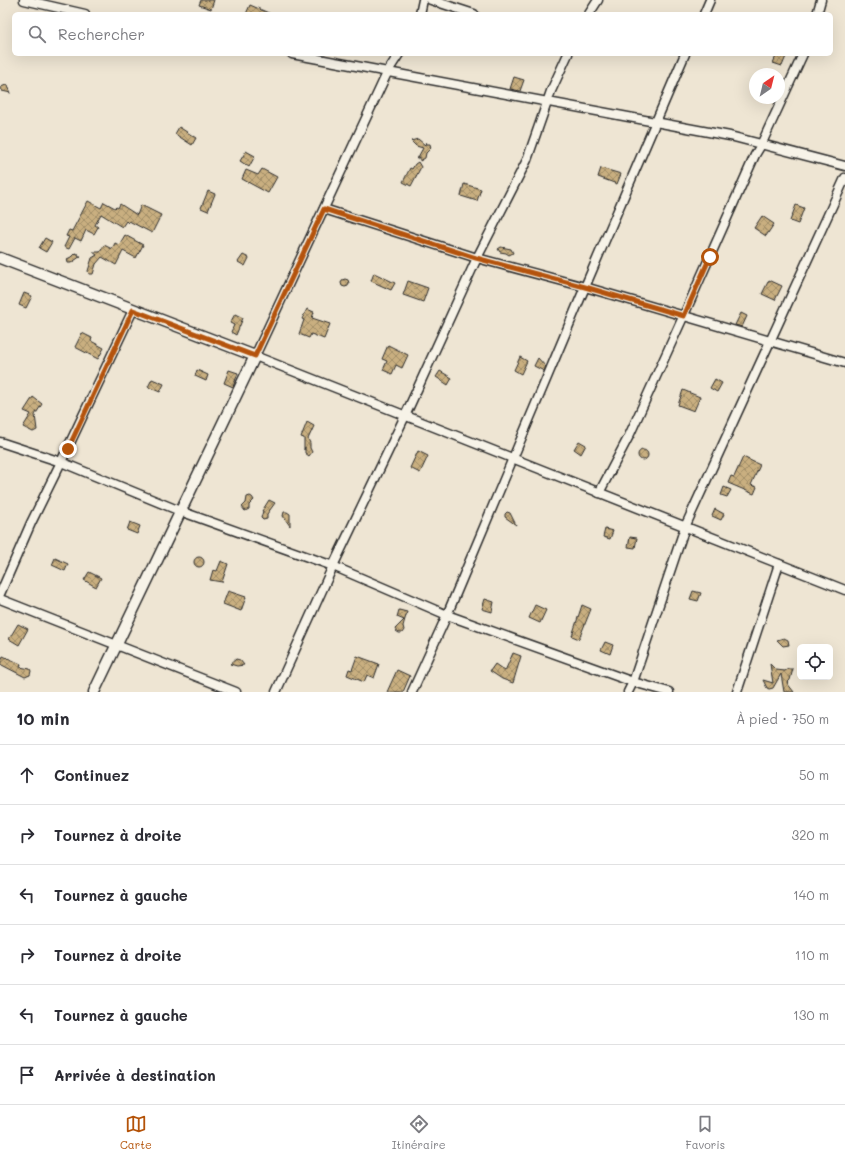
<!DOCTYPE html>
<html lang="fr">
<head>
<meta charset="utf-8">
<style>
  :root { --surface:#fff; --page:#f2f2f3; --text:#2b2b33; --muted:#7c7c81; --line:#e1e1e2; --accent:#b45309 }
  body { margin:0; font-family:Mali,sans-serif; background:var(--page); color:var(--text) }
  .controls { position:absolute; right:12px; bottom:12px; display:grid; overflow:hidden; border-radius:6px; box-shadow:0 4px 16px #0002 }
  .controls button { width:36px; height:36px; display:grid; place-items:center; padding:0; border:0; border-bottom:1px solid var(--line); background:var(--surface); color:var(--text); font:20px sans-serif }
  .compass { position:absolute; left:749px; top:68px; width:36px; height:36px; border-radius:50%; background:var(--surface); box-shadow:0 4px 16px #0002; rotate:35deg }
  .stop { position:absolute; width:12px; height:12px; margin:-9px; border:3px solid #b45309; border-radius:50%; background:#fff }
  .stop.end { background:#b45309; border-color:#fff; box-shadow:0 1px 4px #0008 }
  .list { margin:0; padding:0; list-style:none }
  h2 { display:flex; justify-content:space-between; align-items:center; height:52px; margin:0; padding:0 16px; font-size:17px }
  h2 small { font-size:13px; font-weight:400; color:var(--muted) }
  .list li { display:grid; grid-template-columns:26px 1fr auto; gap:12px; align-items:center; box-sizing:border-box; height:60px; padding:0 16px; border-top:1px solid var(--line) }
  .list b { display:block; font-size:15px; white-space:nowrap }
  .list em { font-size:13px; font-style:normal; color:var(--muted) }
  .icon { flex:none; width:22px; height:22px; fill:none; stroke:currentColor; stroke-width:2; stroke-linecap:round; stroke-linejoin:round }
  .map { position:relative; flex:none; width:845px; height:692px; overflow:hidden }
  .search { position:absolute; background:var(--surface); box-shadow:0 4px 16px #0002; left:12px; right:12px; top:12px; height:44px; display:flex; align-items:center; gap:10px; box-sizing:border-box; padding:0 14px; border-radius:6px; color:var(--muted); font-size:15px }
  .sheet { height:412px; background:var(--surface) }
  nav { display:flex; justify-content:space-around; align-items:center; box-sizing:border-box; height:56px; border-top:1px solid var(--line); background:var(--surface); font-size:11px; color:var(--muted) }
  nav a { display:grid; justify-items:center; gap:2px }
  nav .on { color:var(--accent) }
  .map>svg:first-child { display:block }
  .building { fill:url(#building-cross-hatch); stroke:#2b2b2b }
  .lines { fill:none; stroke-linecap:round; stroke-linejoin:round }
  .minor-casing { stroke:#2b2b2b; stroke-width:11 }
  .tertiary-casing { stroke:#2b2b2b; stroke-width:13 }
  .minor { stroke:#f7f3e8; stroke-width:8 }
  .tertiary { stroke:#f7f3e8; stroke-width:10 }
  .route { stroke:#b45309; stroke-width:5 }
</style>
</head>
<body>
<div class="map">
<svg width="845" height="692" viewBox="0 0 845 692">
  <defs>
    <pattern id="building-cross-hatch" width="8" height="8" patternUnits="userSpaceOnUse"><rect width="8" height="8" fill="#c9af80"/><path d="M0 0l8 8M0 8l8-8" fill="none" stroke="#a38f69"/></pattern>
  </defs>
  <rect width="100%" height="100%" fill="#eee5d3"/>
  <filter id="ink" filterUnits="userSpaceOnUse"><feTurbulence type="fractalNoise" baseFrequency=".025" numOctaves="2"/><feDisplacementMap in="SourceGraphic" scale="8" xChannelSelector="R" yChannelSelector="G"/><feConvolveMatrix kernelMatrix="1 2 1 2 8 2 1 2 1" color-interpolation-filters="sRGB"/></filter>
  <g filter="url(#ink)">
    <g class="building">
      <polygon points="201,0 214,0 211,9 199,5"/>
      <polygon points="250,5 271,14 246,14"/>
      <polygon points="777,54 787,54 782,66 773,63"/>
      <polygon points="514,77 524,80 520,91 510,89"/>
      <polygon points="6,85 8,86 11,93 2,91 1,87"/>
      <polygon points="179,127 196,138 192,145 175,134"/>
      <polygon points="418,139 425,145 426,142 426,144 430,144 431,148 426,153 425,158 420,161 420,157 417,159 423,148 416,146 411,141"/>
      <polygon points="246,151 255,156 249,167 240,161"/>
      <polygon points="418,162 421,167 411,186 403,182 410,168 412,169 415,164"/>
      <polygon points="601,168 621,174 617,184 598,177"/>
      <polygon points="262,169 277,177 268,193 242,179 246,170 258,175"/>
      <polygon points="464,184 481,189 477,201 461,196"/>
      <polygon points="208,191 215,194 208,211 201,208"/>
      <polygon points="88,201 101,208 104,202 115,208 116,207 118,208 120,204 137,215 141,205 161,215 152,233 129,221 128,223 126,221 122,227 101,214 95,225 98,227 94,234 86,230 81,241 75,238 69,249 64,247 69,237 66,236 69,230 72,231"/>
      <polygon points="796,205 804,208 798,224 790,221"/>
      <polygon points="762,216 774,224 766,236 754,228"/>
      <polygon points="125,235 143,245 136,258 123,251 116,265 102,257 96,264 93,274 89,274 88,271 92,258 97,255 93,252 100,252 104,245 112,249 115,243 119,245"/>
      <polygon points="45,238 52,242 46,252 39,248"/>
      <polygon points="501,247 511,249 513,253 509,255 506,253 500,252 498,249"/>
      <polygon points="75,253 78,254 79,256 81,256 71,263 68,263 67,259 71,257"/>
      <polygon points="243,255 249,258 245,266 238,262"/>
      <polygon points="374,273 395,283 391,290 371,281"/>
      <circle cx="345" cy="283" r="4"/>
      <polygon points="769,280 782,286 775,300 762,294"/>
      <polygon points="408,281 428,288 423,302 403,295"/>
      <polygon points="24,293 32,296 26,308 19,305"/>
      <polygon points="307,309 314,312 312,318 330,324 324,339 311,334 309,338 299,334 304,320 302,319"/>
      <polygon points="741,313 747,316 742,327 735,325"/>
      <polygon points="235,314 243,318 236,335 231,332 234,325 230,323"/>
      <polygon points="82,333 92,338 91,341 104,348 98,359 75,347"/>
      <polygon points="388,345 408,355 402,368 396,365 392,374 383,370 387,361 382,359"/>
      <polygon points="520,357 527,361 521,374 514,370"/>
      <polygon points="538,358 546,367 544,371 534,366"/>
      <polygon points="197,370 208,375 206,381 195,376"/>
      <polygon points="229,370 238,373 233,387 224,383"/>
      <polygon points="440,371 452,378 448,385 436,377"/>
      <polygon points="152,379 164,384 160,392 148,387"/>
      <polygon points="715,379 722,383 717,392 710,388"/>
      <polygon points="683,390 700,397 694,411 678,405"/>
      <polygon points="33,397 42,404 35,415 37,430 33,432 23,427 31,414 24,411"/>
      <polygon points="307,422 314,426 308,439 310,443 310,448 312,452 309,456 305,453 305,447 304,450 304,438 301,437"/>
      <polygon points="579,441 586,445 581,454 574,449"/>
      <circle cx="643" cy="455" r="5"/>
      <polygon points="418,451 428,456 420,473 410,468"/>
      <polygon points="743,457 760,465 751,485 757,487 754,494 728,483 731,476 734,477"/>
      <polygon points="724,487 731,490 727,497 721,495"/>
      <polygon points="250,496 252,497 254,500 249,505 249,509 245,511 242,507 246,503 247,497"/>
      <polygon points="269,500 275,503 267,514 267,519 263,520 261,518 263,511 262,511"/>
      <polygon points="715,509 724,514 721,520 712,516"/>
      <polygon points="284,512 287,512 290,514 290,526 283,516"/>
      <polygon points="507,512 510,513 516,525 505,517 505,514"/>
      <polygon points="130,522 140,526 137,534 127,530"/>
      <polygon points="605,529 613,531 610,539 603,537"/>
      <polygon points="630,537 637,538 635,548 628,547"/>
      <circle cx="199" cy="562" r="5"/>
      <polygon points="55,558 68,564 65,571 52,565"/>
      <polygon points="221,561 228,564 222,582 210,580 213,570 217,571"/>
      <polygon points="89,572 101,578 96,587 84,580"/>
      <polygon points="228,591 246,597 241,611 223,604"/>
      <polygon points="693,591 701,593 698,601 690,599"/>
      <polygon points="485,599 494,602 492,612 482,609"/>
      <polygon points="535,605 546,610 540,623 529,618"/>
      <polygon points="582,605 591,609 579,639 572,636"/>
      <polygon points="399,610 407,612 403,626 404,630 402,633 399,633 396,631 395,629 404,620 397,617"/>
      <polygon points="18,624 28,629 19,645 9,639"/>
      <polygon points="784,638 788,640 789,645 783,646 777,640"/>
      <polygon points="605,642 613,645 610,654 601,650"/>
      <polygon points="513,653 521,656 513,683 502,679 490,671 495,664 505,671"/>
      <polygon points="3,656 21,664 20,667 30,669 31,671 30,675 25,677 0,664"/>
      <polygon points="357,656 379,664 374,678 367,675 364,682 347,675 349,669 352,670"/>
      <polygon points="236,659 240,660 244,665 237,666 230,664"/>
      <polygon points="770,664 776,670 785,671 788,669 793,669 790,680 787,683 794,692 784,692 781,674 773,688 769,689 767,688 763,680 773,683"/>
      <polygon points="397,670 410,676 403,692 387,692"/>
    </g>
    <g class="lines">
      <defs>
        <g id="minor">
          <polyline points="24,0 85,14"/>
          <polyline points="431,0 474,14"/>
          <polyline points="420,14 423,0"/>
          <polyline points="589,14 598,0"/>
          <polyline points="704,14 710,0"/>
          <polyline points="817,14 821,0"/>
          <polyline points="292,54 730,136 845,166"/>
          <polyline points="399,54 388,71 255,356 845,590"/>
          <polyline points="324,209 477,258 585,287 845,363"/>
          <polyline points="0,442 61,462 180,511 333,566 447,615 633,682 669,692"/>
          <polyline points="599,493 629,436 684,315 755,155 761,145 803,54"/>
          <polyline points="0,594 31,523 61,462 133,310"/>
          <polyline points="0,599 236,692"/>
          <polyline points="276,692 333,566 405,416 477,258 527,160 551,91 568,54"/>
          <polyline points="412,692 447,615 585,287 685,54"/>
          <polyline points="628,692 633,682 685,527 845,178"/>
          <polyline points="737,692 779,564"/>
        </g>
        <polyline id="tertiary" points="0,258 255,356 94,692"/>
      </defs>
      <use href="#minor" class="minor-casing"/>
      <use href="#tertiary" class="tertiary-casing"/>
      <use href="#minor" class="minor"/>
      <use href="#tertiary" class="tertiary"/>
    </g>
  </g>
  <g class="lines" filter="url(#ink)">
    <polyline class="route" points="68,449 133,310 255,356 324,209 476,258 585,287 684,316 710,257"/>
  </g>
</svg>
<div class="controls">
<button><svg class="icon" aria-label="locate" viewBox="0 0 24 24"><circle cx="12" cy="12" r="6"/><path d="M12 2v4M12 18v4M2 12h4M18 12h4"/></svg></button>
</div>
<svg class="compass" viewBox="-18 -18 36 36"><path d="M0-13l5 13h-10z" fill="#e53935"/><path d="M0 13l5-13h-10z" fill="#7c7c81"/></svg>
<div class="stop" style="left:710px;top:257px"></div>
<div class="stop end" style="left:68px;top:449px"></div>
<div class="search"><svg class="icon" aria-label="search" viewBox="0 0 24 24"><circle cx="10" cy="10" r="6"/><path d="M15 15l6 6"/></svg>Rechercher</div>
</div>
<section class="sheet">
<h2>10 min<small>À pied · 750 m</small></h2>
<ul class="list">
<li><svg class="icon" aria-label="ahead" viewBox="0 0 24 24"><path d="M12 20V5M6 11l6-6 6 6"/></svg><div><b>Continuez</b></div><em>50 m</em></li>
<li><svg class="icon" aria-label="right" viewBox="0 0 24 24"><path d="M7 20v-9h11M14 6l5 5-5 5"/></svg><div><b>Tournez à droite</b></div><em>320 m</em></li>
<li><svg class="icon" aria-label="left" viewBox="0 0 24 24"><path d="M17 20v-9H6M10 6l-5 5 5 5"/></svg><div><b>Tournez à gauche</b></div><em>140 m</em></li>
<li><svg class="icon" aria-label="right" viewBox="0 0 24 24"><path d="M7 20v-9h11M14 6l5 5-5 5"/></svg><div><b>Tournez à droite</b></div><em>110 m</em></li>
<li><svg class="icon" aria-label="left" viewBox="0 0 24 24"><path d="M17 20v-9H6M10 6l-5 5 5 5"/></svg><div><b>Tournez à gauche</b></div><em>130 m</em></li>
<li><svg class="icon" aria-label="arrive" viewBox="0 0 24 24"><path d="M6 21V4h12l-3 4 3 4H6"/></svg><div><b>Arrivée à destination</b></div></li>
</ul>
</section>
<nav>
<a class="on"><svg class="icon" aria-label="map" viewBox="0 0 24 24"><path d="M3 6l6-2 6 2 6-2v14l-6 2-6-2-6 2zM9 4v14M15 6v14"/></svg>Carte</a>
<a><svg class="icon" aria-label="directions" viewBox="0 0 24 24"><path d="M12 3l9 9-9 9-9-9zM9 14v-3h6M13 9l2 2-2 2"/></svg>Itinéraire</a>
<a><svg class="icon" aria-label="saved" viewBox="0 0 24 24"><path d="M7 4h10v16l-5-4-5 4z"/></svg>Favoris</a>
</nav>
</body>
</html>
